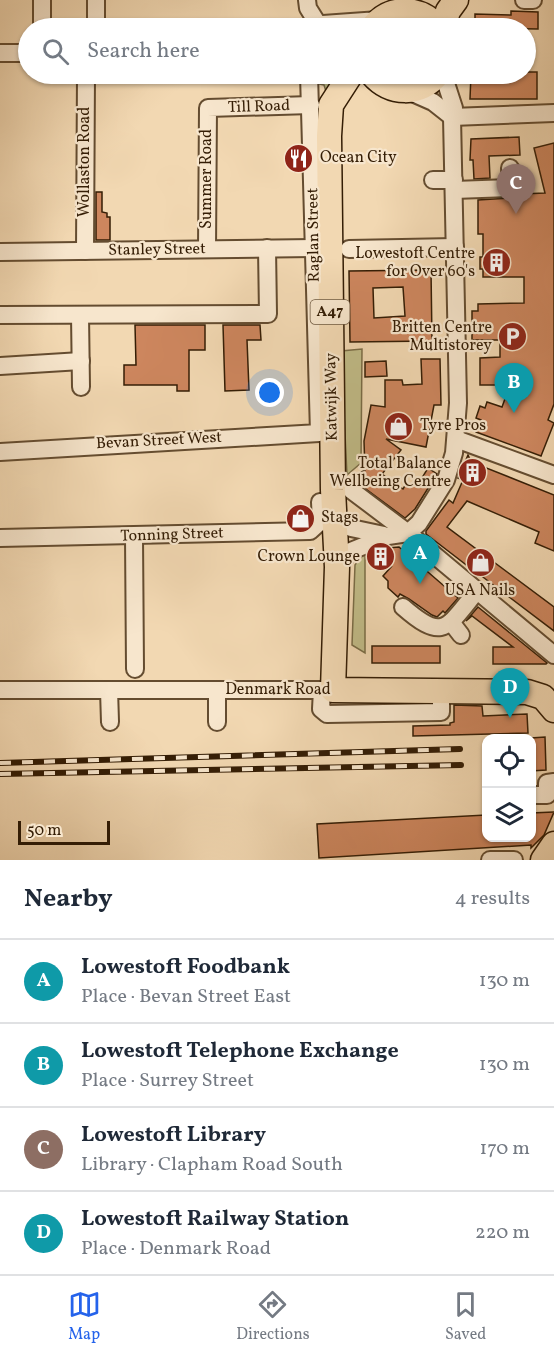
<!DOCTYPE html>
<html lang="en">
<head>
<meta charset="utf-8">
<style>
  :root { --surface:#fff; --page:#f2f2f3; --text:#1f2937; --muted:#747a83; --line:#e0e1e3; --accent:#2563eb }
  body { margin:0; font-family:Vollkorn,serif; background:var(--page); color:var(--text) }
  .controls { position:absolute; right:18px; bottom:18px; display:grid; overflow:hidden; border-radius:12px; box-shadow:0 2px 4px #0004 }
  .controls button { width:54px; height:54px; display:grid; place-items:center; padding:0; border:0; border-bottom:2px solid var(--line); background:var(--surface); color:var(--text); font:30px sans-serif }
  .scale { position:absolute; left:18px; bottom:15px; width:92px; box-sizing:border-box; padding-left:6px; border:3px solid #341d05; border-top:0; font-size:16px; line-height:21px; white-space:nowrap; color:#341d05; -webkit-text-stroke:4px #f7e6cd; paint-order:stroke }
  .you { position:absolute; left:270px; top:393px; width:21px; height:21px; margin:-15px; border:4px solid #fff; border-radius:50%; background:#1a73e8; box-shadow:0 0 0 9px #1a73e833 }
  .badge { display:grid; place-items:center; width:39px; height:39px; border-radius:50%; background:var(--accent); color:#fff; font-size:20px; font-weight:700 }
  .pin { position:absolute; translate:-50% -50px; filter:drop-shadow(0 2px 3px #0008) }
  .pin::after { content:''; position:absolute; top:32px; width:21px; height:18px; background:inherit; clip-path:polygon(0 0,100% 0,50% 100%) }
  .list { margin:0; padding:0; list-style:none }
  h2 { display:flex; justify-content:space-between; align-items:center; height:78px; margin:0; padding:0 24px; font-size:26px }
  h2 small { font-size:20px; font-weight:400; color:var(--muted) }
  .list li { display:grid; grid-template-columns:39px 1fr auto; gap:18px; align-items:center; box-sizing:border-box; height:84px; padding:0 24px; border-top:2px solid var(--line) }
  .list b { display:block; font-size:22px; white-space:nowrap }
  .list p { margin:0; font-size:20px; white-space:nowrap; color:var(--muted) }
  .list em { font-size:20px; font-style:normal; color:var(--muted) }
  .icon { flex:none; width:33px; height:33px; fill:none; stroke:currentColor; stroke-width:2; stroke-linecap:round; stroke-linejoin:round }
  .map { position:relative; flex:none; width:554px; height:860px; overflow:hidden }
  .search { position:absolute; background:var(--surface); box-shadow:0 2px 4px #0004; left:18px; right:18px; top:18px; height:66px; display:flex; align-items:center; gap:15px; box-sizing:border-box; padding:0 21px; border-radius:33px; color:var(--muted); font-size:22px }
  .sheet { height:414px; background:var(--surface) }
  nav { display:flex; justify-content:space-around; align-items:center; box-sizing:border-box; height:84px; border-top:2px solid var(--line); background:var(--surface); font-size:16px; color:var(--muted) }
  nav a { display:grid; justify-items:center; gap:3px }
  nav .on { color:var(--accent) }
  .map>svg:first-child { display:block }
  .green { fill:#c1bc88; stroke:#7a6c46; stroke-width:1.5 }
  .building { fill:#cd865e; stroke:#341d05; stroke-width:1.5; fill-rule:evenodd }
  .lines { fill:none; stroke-linecap:round; stroke-linejoin:round }
  .minor-casing { stroke:#644c30; stroke-width:20 }
  .highway-casing { stroke:#341d05; stroke-width:27 }
  .minor { stroke:#f7e6cd; stroke-width:16 }
  .highway { stroke:#f2d8b2; stroke-width:24 }
  .rail-casing { stroke:#341d05; stroke-width:6 }
  .rail { stroke:#f7e6cd; stroke-width:4; stroke-dasharray:11; stroke-linecap:butt }
  .labels { text-anchor:middle; dominant-baseline:central; stroke-width:4.5; stroke-linejoin:round; paint-order:stroke }
  .shield { fill:#f7e6cd; stroke:#6e5941; stroke-width:1.5 }
  .shield-label { font-size:15px; font-weight:bold; fill:#341d05 }
  .street-label { font-size:16px; fill:#341d05; stroke:#f7e6cd }
  .poi-label { font-size:16px; fill:#341d05; stroke:#f7e6cd; text-anchor:end }
</style>
</head>
<body>
<div class="map">
<svg width="554" height="860" viewBox="0 0 554 860">
  <rect width="100%" height="100%" fill="#f2d8b2"/>
  <filter id="stains"><feTurbulence type="fractalNoise" baseFrequency=".00333" numOctaves="4"/><feColorMatrix values="0 0 0 0 .2 0 0 0 0 .09 0 0 0 0 .02 0 0 0 .5 -.17"/></filter>
  <radialGradient id="worn" r=".72"><stop offset=".6" stop-color="#630" stop-opacity="0"/><stop offset="1" stop-color="#630" stop-opacity=".3"/></radialGradient>
  <g class="green">
    <polygon points="319,74 346,74 328,98 324,85 319,84"/>
    <polygon points="362,349 361,463 347,475 341,351"/>
    <polygon points="365,550 365,653 352,645 355,565"/>
  </g>
  <g class="building">
    <polygon points="511,11 538,12 538,29 475,28 475,14 511,15"/>
    <polygon points="525,72 537,72 537,99 470,99 471,74"/>
    <polygon points="519,137 520,155 489,156 490,178 474,179 473,160 470,160 471,139"/>
    <polygon points="554,143 554,404 548,420 554,423 541,456 476,432 481,420 476,418 480,406 485,408 487,402 502,407 510,385 480,385 480,358 500,357 500,340 472,340 472,311 478,311 478,304 524,303 524,277 483,277 483,269 480,269 480,257 483,257 483,234 478,234 478,200 511,198 520,194 545,193 534,148"/>
    <polygon points="96,192 102,192 102,212 107,213 107,217 110,217 110,240 96,240"/>
    <path d="M431,270L432,341L350,342L349,271ZM403,287L405,316L374,318L373,288Z"/>
    <polygon points="135,325 205,325 205,350 189,350 189,391 177,391 177,385 124,385 124,365 136,365"/>
    <polygon points="223,325 260,325 261,340 247,340 249,390 225,391"/>
    <polygon points="421,359 440,359 441,405 434,405 426,447 386,439 401,450 382,474 403,489 406,484 410,487 413,483 417,486 428,468 437,474 415,509 405,518 351,478 365,470 364,441 371,405 385,407 385,380 402,380 403,385 422,384"/>
    <polygon points="386,361 387,376 365,377 365,362"/>
    <polygon points="468,455 474,468 479,465 554,495 554,551 535,543 539,532 467,501 447,527 554,607 554,631 471,568 471,565 469,567 426,534 426,531 449,500 453,503 463,480 458,478"/>
    <polygon points="399,547 458,598 445,613 443,611 437,617 432,615 409,599 400,594 398,597 388,588 388,581 383,576 391,567 374,567 374,553 387,548"/>
    <polygon points="478,607 547,663 546,664 493,664 493,647 513,647 472,616 466,621"/>
    <rect x="372" y="646" width="68" height="17"/>
    <polygon points="454,705 482,706 483,716 527,714 528,733 413,736 413,726 450,725 450,723 454,722"/>
    <polygon points="545,737 546,770 531,771 531,738"/>
    <polygon points="554,812 544,835 531,848 531,845 319,858 317,824 486,815 486,837 531,837 531,813"/>
  </g>
  <g class="lines">
    <defs>
      <g id="minor">
        <polyline points="307,0 308,8 318,24 332,26"/>
        <polyline points="524,0 533,0"/>
        <polyline points="323,24 379,20"/>
        <polyline points="42,28 42,0"/>
        <polyline points="96,28 96,0"/>
        <polyline points="0,53 28,53"/>
        <polyline points="408,91 433,102 452,117"/>
        <polyline points="452,117 554,113"/>
        <polyline points="433,180 454,180"/>
        <polyline points="454,190 511,188 510,168"/>
        <polyline points="207,249 208,108 311,105"/>
        <polyline points="349,249 455,247"/>
        <polyline points="85,251 86,74"/>
        <polyline points="0,252 314,248"/>
        <polyline points="0,315 268,314 267,248"/>
        <polyline points="80,315 81,387"/>
        <polyline points="0,366 81,361"/>
        <polyline points="456,439 554,475"/>
        <polyline points="0,452 319,433 309,74"/>
        <polyline points="351,490 408,533 554,655"/>
        <polyline points="334,519 351,528 384,535"/>
        <polyline points="134,537 135,669"/>
        <polyline points="0,538 310,531 321,521 320,502"/>
        <polyline points="337,567 351,551 388,536 408,533 419,523 446,480 454,453 458,403 452,117 454,108 443,74"/>
        <path d="M403,607C444,643 447,627 477,591"/>
        <polyline points="451,622 461,635"/>
        <polyline points="0,690 333,690"/>
        <polyline points="109,690 110,722"/>
        <polyline points="217,690 217,722"/>
        <polyline points="322,690 321,709 327,714 441,712 441,692"/>
        <polyline points="532,795 547,795 547,783 554,782"/>
        <polyline points="490,860 514,860"/>
      </g>
      <g id="highway">
        <path d="M372,28C390,5 420,6 439,28"/>
        <polyline points="443,28 448,11 456,0"/>
        <polyline points="351,74 331,105 329,136 333,490 337,567 333,690 527,692 543,697 554,710"/>
        <path d="M372,74C390,95 420,96 438,74"/>
        <polyline points="543,860 554,844"/>
      </g>
    </defs>
    <use href="#minor" class="minor-casing"/>
    <use href="#highway" class="highway-casing"/>
    <use href="#minor" class="minor"/>
    <use href="#highway" class="highway"/>
    <defs>
      <g id="rail">
        <polyline points="0,763 460,749"/>
        <polyline points="0,774 461,765"/>
      </g>
    </defs>
    <use href="#rail" class="rail-casing"/>
    <use href="#rail" class="rail"/>
  </g>
  <defs>
    <symbol id="restaurant-disc" viewBox="-11 -11 22 22"><circle r="9.5" fill="#8f2418" stroke="#f7e6cd"/><path d="M-5-6h1v4h1v-4h1v4h1v-4h1v5L-1.5 .5V6h-2V.5L-5-1ZM5-6V6H3V1.5H1.5Q1.5-4 5-6Z" fill="#fff"/></symbol>
    <symbol id="building-disc" viewBox="-11 -11 22 22"><circle r="9.5" fill="#8f2418" stroke="#f7e6cd"/><path d="M-4-6H4V6H1V3H-1V6H-4ZM-2.5-4.3h1.7v1.8h-1.7ZM.8-4.3h1.7v1.8H.8ZM-2.5-1h1.7V.8h-1.7ZM.8-1h1.7V.8H.8Z" fill="#fff"/></symbol>
    <symbol id="parking-disc" viewBox="-11 -11 22 22"><circle r="9.5" fill="#8f2418" stroke="#f7e6cd"/><path d="M-3.5-5.5H1a3.5 3.5 0 0 1 0 7H-1V5.5H-3.5ZM-1-3.4V-.6H.8a1.4 1.4 0 0 0 0-2.8Z" fill="#fff"/></symbol>
    <symbol id="shop-disc" viewBox="-11 -11 22 22"><circle r="9.5" fill="#8f2418" stroke="#f7e6cd"/><path d="M-5-2.5h2.3a2.7 3.5 0 0 1 5.4 0H5L5.5 6h-11ZM-1.5-2.5h3a1.5 2.3 0 0 0-3 0Z" fill="#fff"/></symbol>
  </defs>
  <g fill-rule="evenodd">
    <use href="#restaurant-disc" x="282" y="142" width="33" height="33"/>
    <use href="#building-disc" x="480" y="246" width="33" height="33"/>
    <use href="#parking-disc" x="496" y="320" width="33" height="33"/>
    <use href="#shop-disc" x="382" y="410" width="33" height="33"/>
    <use href="#building-disc" x="456" y="456" width="33" height="33"/>
    <use href="#shop-disc" x="284" y="502" width="33" height="33"/>
    <use href="#building-disc" x="364" y="540" width="33" height="33"/>
    <use href="#shop-disc" x="464" y="546" width="33" height="33"/>
  </g>
  <g class="labels">
    <rect class="shield" x="310.5" y="300" width="39" height="24" rx="4.5"/>
    <g class="shield-label">
      <text x="330" y="312">A47</text>
    </g>
    <g class="street-label">
      <text transform="translate(259 107) rotate(-2)">Till Road</text>
      <text transform="translate(85 162) rotate(-90)">Wollaston Road</text>
      <text transform="translate(207 179) rotate(-90)">Summer Road</text>
      <text transform="translate(314 235) rotate(-91)">Raglan Street</text>
      <text transform="translate(157 250) rotate(-1)">Stanley Street</text>
      <text transform="translate(332 397) rotate(-91)">Katwijk Way</text>
      <text transform="translate(159 441) rotate(-3)">Bevan Street West</text>
      <text transform="translate(172 535) rotate(-2)">Tonning Street</text>
      <text x="278" y="690">Denmark Road</text>
    </g>
    <g class="poi-label">
      <text x="320" y="158" text-anchor="start">Ocean City</text>
      <text x="475" y="254">Lowestoft Centre<tspan x="475" dy="18">for Over 60's</tspan></text>
      <text x="492" y="328">Britten Centre<tspan x="492" dy="18">Multistorey</tspan></text>
      <text x="420" y="426" text-anchor="start">Tyre Pros</text>
      <text x="451" y="464">Total Balance<tspan x="451" dy="18">Wellbeing Centre</tspan></text>
      <text x="321" y="518" text-anchor="start">Stags</text>
      <text x="360" y="557">Crown Lounge</text>
      <text x="480" y="591" text-anchor="middle">USA Nails</text>
    </g>
  </g>
  <rect width="100%" height="100%" filter="url(#stains)"/>
  <rect width="100%" height="100%" fill="url(#worn)"/>
</svg>
<div class="controls">
<button><svg class="icon" aria-label="locate" viewBox="0 0 24 24"><circle cx="12" cy="12" r="6"/><path d="M12 2v4M12 18v4M2 12h4M18 12h4"/></svg></button>
<button><svg class="icon" aria-label="layers" viewBox="0 0 24 24"><path d="M12 4l9 5-9 5-9-5zM3 14l9 5 9-5"/></svg></button>
</div>
<div class="scale">50 m</div>
<div class="you"></div>
<div class="pin badge" style="left:420px;top:584px;background:#0f9aa8">A</div>
<div class="pin badge" style="left:514px;top:413px;background:#0f9aa8">B</div>
<div class="pin badge" style="left:516px;top:214px;background:#8d6e63">C</div>
<div class="pin badge" style="left:510px;top:718px;background:#0f9aa8">D</div>
<div class="search"><svg class="icon" aria-label="search" viewBox="0 0 24 24"><circle cx="10" cy="10" r="6"/><path d="M15 15l6 6"/></svg>Search here</div>
</div>
<section class="sheet">
<h2>Nearby<small>4 results</small></h2>
<ul class="list">
<li><span class="badge" style="background:#0f9aa8">A</span><div><b>Lowestoft Foodbank</b><p>Place · Bevan Street East</p></div><em>130 m</em></li>
<li><span class="badge" style="background:#0f9aa8">B</span><div><b>Lowestoft Telephone Exchange</b><p>Place · Surrey Street</p></div><em>130 m</em></li>
<li><span class="badge" style="background:#8d6e63">C</span><div><b>Lowestoft Library</b><p>Library · Clapham Road South</p></div><em>170 m</em></li>
<li><span class="badge" style="background:#0f9aa8">D</span><div><b>Lowestoft Railway Station</b><p>Place · Denmark Road</p></div><em>220 m</em></li>
</ul>
</section>
<nav>
<a class="on"><svg class="icon" aria-label="map" viewBox="0 0 24 24"><path d="M3 6l6-2 6 2 6-2v14l-6 2-6-2-6 2zM9 4v14M15 6v14"/></svg>Map</a>
<a><svg class="icon" aria-label="directions" viewBox="0 0 24 24"><path d="M12 3l9 9-9 9-9-9zM9 14v-3h6M13 9l2 2-2 2"/></svg>Directions</a>
<a><svg class="icon" aria-label="saved" viewBox="0 0 24 24"><path d="M7 4h10v16l-5-4-5 4z"/></svg>Saved</a>
</nav>
</body>
</html>
